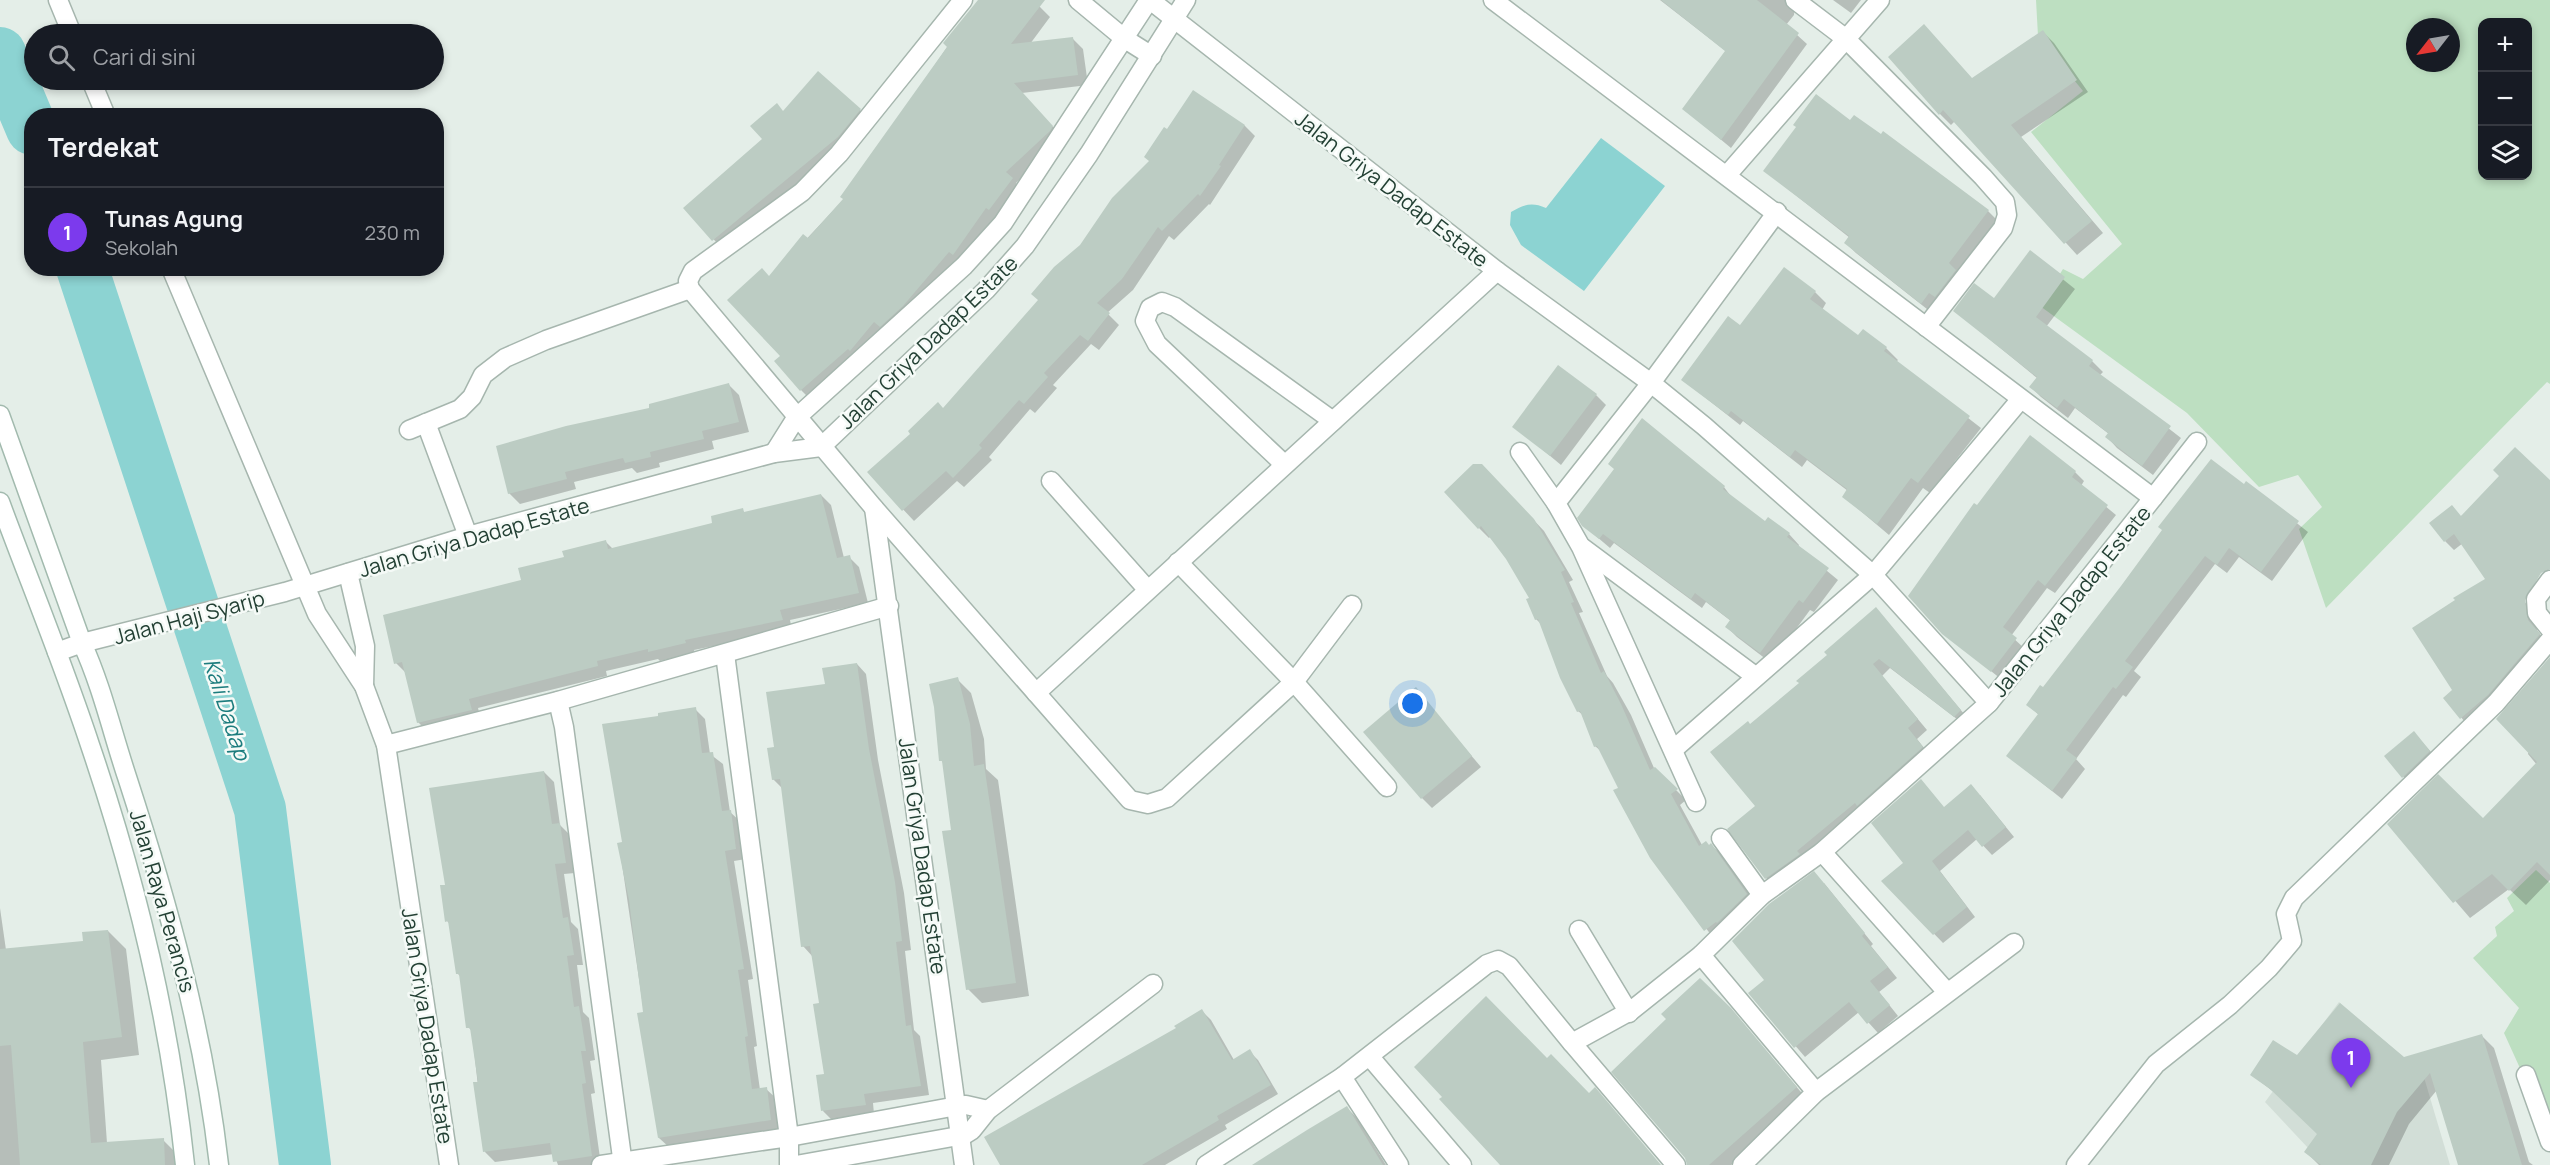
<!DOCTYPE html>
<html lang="id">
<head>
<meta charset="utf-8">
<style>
  :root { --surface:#171b24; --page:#242831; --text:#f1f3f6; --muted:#9ea1a6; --line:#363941; --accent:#7c3aed }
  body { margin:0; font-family:Manrope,sans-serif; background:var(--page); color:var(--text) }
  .controls { position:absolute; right:18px; top:18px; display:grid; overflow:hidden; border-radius:12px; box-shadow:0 3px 9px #0003 }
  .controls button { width:54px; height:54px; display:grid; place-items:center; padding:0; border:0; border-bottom:2px solid var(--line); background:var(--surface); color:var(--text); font:30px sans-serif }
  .compass { position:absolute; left:2406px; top:18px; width:54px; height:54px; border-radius:50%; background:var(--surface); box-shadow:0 3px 9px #0003; rotate:239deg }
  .you { position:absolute; left:1413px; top:704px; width:21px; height:21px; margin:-15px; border:4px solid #fff; border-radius:50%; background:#1a73e8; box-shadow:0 0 0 9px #1a73e833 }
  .badge { display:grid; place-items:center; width:39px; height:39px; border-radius:50%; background:var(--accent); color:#fff; font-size:20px; font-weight:700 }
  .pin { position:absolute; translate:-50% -50px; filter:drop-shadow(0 2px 3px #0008) }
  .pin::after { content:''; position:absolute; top:32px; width:21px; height:18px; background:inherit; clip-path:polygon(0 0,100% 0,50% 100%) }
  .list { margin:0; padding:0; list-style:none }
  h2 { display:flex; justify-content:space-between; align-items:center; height:78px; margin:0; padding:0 24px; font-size:26px }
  h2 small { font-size:20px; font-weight:400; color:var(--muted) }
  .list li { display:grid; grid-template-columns:39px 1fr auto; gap:18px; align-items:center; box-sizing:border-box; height:90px; padding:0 24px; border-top:2px solid var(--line) }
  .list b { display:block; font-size:22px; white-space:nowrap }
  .list p { margin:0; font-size:20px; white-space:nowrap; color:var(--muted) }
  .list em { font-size:20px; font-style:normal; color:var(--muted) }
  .icon { flex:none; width:33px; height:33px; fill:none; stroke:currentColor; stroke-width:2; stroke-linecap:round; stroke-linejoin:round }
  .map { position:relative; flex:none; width:2550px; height:1165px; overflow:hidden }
  .search { position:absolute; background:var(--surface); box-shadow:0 3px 9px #0003; left:24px; top:24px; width:420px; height:66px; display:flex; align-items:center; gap:15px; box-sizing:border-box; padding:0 21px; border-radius:33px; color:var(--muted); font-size:22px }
  .panel { position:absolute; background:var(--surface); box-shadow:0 3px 9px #0003; left:24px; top:108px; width:420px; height:168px; border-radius:24px }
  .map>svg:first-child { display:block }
  .built { fill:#d2ded7 }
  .green { fill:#bddfc1; fill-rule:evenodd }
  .water { fill:#8cd3d2 }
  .shadow { fill:#0003 }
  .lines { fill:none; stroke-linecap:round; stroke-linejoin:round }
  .river { stroke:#8cd3d2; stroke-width:52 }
  .building { fill:#bcccc3 }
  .street-casing { stroke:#a6b6ae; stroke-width:21 }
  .secondary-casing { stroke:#a2baae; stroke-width:21 }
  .street { stroke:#fff; stroke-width:18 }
  .secondary { stroke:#fff; stroke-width:18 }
  .labels { text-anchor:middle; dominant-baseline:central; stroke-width:5; stroke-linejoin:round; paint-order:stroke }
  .street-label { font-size:21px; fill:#234034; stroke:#f5faf7 }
  .water-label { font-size:22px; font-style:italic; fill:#1c7c7d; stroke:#f5faf7 }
</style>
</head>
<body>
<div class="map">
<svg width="2550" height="1165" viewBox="0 0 2550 1165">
  <rect width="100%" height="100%" fill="#e4eee8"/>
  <polygon class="built" points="2339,1002 2423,1074 2450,1165 2324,1165 2265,1102"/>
  <g class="green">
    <path d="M2036,0H2550V384L2547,382L2326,608L2299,529L2322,507L2298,475L2259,487L2187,413L2040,306L2063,269L2083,279L2122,244L2031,132L2083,91L2038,36ZM2482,22H2528V176H2482ZM2415,27H2451V63H2415Z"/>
    <polygon points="2536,870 2550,883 2550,1134 2504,1033 2519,1008 2473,958 2497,936 2495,927 2514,911 2507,898"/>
  </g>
  <path class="water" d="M1601,138L1665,186L1584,291L1521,245L1510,225L1511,212C1525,204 1532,202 1546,208Z"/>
  <g class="shadow">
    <polygon points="979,0 1032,0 1040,7 1050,17 1030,44 1073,39 1083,49 1088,85 1022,93 1062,137 1016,183 1023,190 960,262 811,400 801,390 782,356 770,278 844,199"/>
    <polygon points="1660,0 1802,0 1795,2 1794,15 1786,25 1807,44 1731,148 1684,109 1727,52"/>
    <polygon points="1833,0 1861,0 1851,13"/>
    <polygon points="2043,32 2054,43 2088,92 2021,137 2103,233 2077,255 1955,121 1951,125 1940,114 1935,38 1973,80"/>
    <polygon points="1194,92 1245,126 1255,136 1210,205 1209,204 1174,240 1169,236 1133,290 1107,313 1119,325 1099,350 1091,344 1053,385 1057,388 1035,413 1030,409 989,457 992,460 964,487 957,481 914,521 869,473 944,410 1040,301 1151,162"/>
    <polygon points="860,110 870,120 724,251 686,208 764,140 784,112"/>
    <polygon points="1851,122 1988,211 1998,221 1932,313 1856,253 1846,243 1850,238 1765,171 1798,127"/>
    <polygon points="2030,253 2075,289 2046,327 2092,361 2103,372 2100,375 2181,438 2153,475 2117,448 2107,437 2109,434 2075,408 2068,418 2041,397 2031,387 2037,378 1955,311 1995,300"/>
    <polygon points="1815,292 1826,303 1822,310 1859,338 1864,331 1886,348 1898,360 1896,362 1981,428 1930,493 1923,488 1889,535 1844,497 1848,491 1807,460 1802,467 1743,421 1740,425 1683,380 1741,328"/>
    <polygon points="729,385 739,395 749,432 712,441 714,449 659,463 660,467 637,473 632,468 574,482 576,489 520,504 509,493"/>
    <polygon points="1596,395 1606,405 1561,465 1514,426"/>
    <polygon points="1642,420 1724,487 1733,499 1765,523 1768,519 1789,534 1799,545 1798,547 1838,580 1814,612 1810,610 1771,663 1737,637 1727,627 1731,621 1706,602 1702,608 1614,543 1610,548 1583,525"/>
    <polygon points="2030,437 2075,472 2084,481 2081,486 2116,515 2055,593 2047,588 2011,636 2024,648 2001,679 1943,633 1977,507"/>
    <polygon points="1492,476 1544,531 1573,580 1569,582 1583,612 1579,613 1607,676 1613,683 1631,715 1654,768 1686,800 1680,805 1702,845 1711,845 1721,854 1756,904 1715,940 1652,858 1602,752 1595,746 1584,716 1578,711 1541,624 1536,619 1531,598 1508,558 1491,536 1489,538 1479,528"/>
    <polygon points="2550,480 2550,563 2517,596 2534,610 2537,630 2548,645 2470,728 2445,698 2454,691 2487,579 2463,543 2454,550 2445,541 2461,516"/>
    <polygon points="2246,483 2308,532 2272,581 2239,557 2227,573 2215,564 2134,671 2141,677 2126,697 2123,695 2076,759 2085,769 2062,799 2008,756 2039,715 2028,705"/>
    <polygon points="821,495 831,505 844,558 849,557 859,567 868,603 790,620 792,630 694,650 695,653 660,661 658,659 606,671 607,676 478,708 481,720 428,732 418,722 406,673 396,663 523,581 566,558 606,542 613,549 714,524 742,510 745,513"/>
    <polygon points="1876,609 1970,721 1966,726 1890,668 1882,676 1927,730 1917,739 1932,758 1776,889 1766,878 1751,726 1801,684"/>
    <polygon points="2550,658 2550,880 2526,905 2509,889 2470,918 2389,824 2483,820 2537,765 2528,754"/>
    <polygon points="857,664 866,674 878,760 904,893 911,950 905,951 914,1030 920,1036 929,1095 873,1103 874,1114 832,1120 823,1111 825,1075 821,1004 813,957 803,946 782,788 773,779 776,749 826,686"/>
    <polygon points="957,679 971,693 984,739 986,769 998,780 1029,996 982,1003 968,989 953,831 944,764 941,760"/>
    <polygon points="1415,689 1481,767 1432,808 1422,798"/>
    <polygon points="695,709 705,719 710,754 723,764 730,812 741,822 746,859 734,861 753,979 748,980 757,1046 754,1047 760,1090 766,1089 777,1099 781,1129 670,1148 659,1138 644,1013 619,844 624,844 660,718"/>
    <polygon points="2414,733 2440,762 2413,788 2386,756"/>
    <polygon points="544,772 554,782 560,825 570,835 575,873 564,874 571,922 578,929 583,965 577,965 583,1012 589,1018 595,1060 590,1061 595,1093 591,1094 601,1165 558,1165 554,1154 495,1162 485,1152 472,1031 468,1027 461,977 457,973 450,924 447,921 446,886"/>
    <polygon points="1980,795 2014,837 1992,855 1977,839 1940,871 1975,917 1943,943 1883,881 1905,863 1945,808"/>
    <polygon points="1824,883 1873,944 1871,946 1897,978 1879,992 1898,1016 1878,1033 1859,1012 1805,1057 1750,993 1766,980"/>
    <polygon points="0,908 6,950 85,942 108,931 126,949 139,1055 101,1060 107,1143 163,1140 181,1158 181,1165 0,1165"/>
    <polygon points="1202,1011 1211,1020 1234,1060 1249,1051 1258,1060 1278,1094 1225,1125 1227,1129 1165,1165 1002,1165"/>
    <polygon points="1740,1020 1806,1098 1731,1165 1688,1165"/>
    <polygon points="2482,1036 2494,1048 2529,1162 2533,1165 2460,1165 2437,1090 2409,1124 2389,1165 2319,1165 2306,1152 2319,1134 2284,1100 2252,1075 2297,1057 2403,1059"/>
    <polygon points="1347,1108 1357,1118 1386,1165 1255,1165"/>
  </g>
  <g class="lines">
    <g class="river">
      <polyline points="0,53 32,129"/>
      <polyline points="82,268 260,809 305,1165"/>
    </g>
  </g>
  <g class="building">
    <polygon points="978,0 1045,0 1011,44 1073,37 1078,75 1014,83 1053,126 1050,131 1006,172 1013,178 989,210 986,208 953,255 949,252 903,306 880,327 874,322 850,351 848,349 800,391 774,361 780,356 727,300 762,268 769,276 803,234 808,238 843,199 840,197 947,47 943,43"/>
    <polygon points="1661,0 1757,0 1799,33 1721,140 1682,109 1725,51"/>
    <polygon points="1924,24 1972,78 2043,30 2077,80 2011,125 2092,221 2064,244 1943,110 1939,115 1888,57"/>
    <polygon points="818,71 861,109 838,137 712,241 683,208 762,139 750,126 777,103 783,111"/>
    <polygon points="1193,90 1245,125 1219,165 1221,166 1200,196 1198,194 1162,231 1158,227 1122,279 1097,303 1110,313 1088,341 1080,335 1044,373 1048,377 1024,404 1019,400 979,445 982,448 953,478 946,471 902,511 867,472 910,434 908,431 938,402 943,408 1038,300 1031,294 1054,267 1080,245 1112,198 1149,161 1144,157 1164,127 1167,129"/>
    <polygon points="1816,94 1850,120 1854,115 1881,134 1883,131 1989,210 1949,263 1956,270 1935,297 1929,293 1921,304 1844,243 1849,236 1763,171 1796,127 1793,125"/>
    <polygon points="2030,250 2065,277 2036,317 2093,360 2089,366 2171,426 2142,466 2105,437 2108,433 2064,399 2057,408 2029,387 2037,377 1953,311 1974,283 1994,298"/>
    <polygon points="1784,267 1816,291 1810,299 1858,335 1863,329 1887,347 1884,351 1970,416 1918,483 1911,478 1877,524 1842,497 1847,489 1795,450 1790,457 1731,411 1728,415 1681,380 1728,316 1740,325"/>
    <polygon points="1558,365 1597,394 1550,456 1512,427"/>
    <polygon points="729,383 739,422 702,431 704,439 650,452 651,457 625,463 623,458 565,472 567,479 508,494 496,446 566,426 649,408 649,404"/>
    <polygon points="1642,418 1725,486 1723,489 1765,521 1768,517 1790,533 1787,537 1829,568 1803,603 1799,600 1760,653 1725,627 1730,620 1695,593 1691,599 1603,534 1599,539 1582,526 1577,518 1614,469 1608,464"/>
    <polygon points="2030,435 2076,471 2072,477 2108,505 2045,586 2038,580 2003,627 2017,638 1991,672 1942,634 1908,596 1974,503 1977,505"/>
    <polygon points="2515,447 2550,480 2550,569 2541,573 2525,600 2528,620 2540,634 2488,695 2460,719 2443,698 2452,690 2412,628 2455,600 2453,598 2485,579 2454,534 2444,542 2429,523 2452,505 2461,516 2499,476 2493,470"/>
    <polygon points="2211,459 2244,484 2246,481 2299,521 2261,572 2229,548 2217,565 2205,556 2125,661 2133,667 2116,689 2113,687 2066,750 2077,758 2052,791 2006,756 2038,714 2026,705 2040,685 2043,687 2121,586 2162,530 2158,527"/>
    <polygon points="1473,464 1482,464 1534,519 1565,570 1561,572 1574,602 1571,603 1601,673 1604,671 1621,704 1650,770 1655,767 1678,789 1671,794 1699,846 1706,841 1709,845 1711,843 1747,894 1717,923 1716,922 1704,931 1650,858 1613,790 1618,788 1597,746 1594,747 1580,711 1577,712 1560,678 1538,619 1535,620 1526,599 1529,598 1506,559 1481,526 1478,529 1444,492"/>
    <polygon points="821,494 837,558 850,555 859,593 780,610 783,620 685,640 686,643 648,652 648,649 597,661 598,666 469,699 472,710 417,723 402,662 394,664 383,615 521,580 518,568 564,557 562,551 606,540 608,549 712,523 711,516 743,508 744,512"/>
    <polygon points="1876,607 1961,710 1954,717 1879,659 1873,664 1918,719 1908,728 1923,747 1857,806 1855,803 1797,851 1800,854 1765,879 1727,829 1755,806 1710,752 1748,721 1750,724 1799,683 1796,681 1827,655 1824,652"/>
    <polygon points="2550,657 2550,875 2537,862 2509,891 2492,874 2453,903 2387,824 2438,774 2483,818 2537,762 2496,719"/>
    <polygon points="857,663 869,749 895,882 902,941 896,942 906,1026 911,1025 921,1086 864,1094 866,1105 821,1111 816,1075 824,1074 813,1004 819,1003 810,946 801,947 780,779 772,780 767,748 774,747 766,692 825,684 822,668"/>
    <polygon points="958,677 970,724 974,766 984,764 1016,983 966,990 942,831 951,830 942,761 939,761 934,707 929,684"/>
    <polygon points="1416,687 1472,756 1421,799 1363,732"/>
    <polygon points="696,707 702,753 713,752 722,811 731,810 736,849 725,851 744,969 738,970 748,1036 745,1037 752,1089 767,1087 771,1120 658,1138 637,1013 643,1012 629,900 617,843 622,842 602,724 658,716 658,713"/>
    <polygon points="2414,731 2430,751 2402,778 2384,756"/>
    <polygon points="544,771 552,824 560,823 566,863 555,864 563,918 568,917 574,955 567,956 574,1007 579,1006 586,1051 581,1051 586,1083 582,1084 592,1156 553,1162 550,1143 483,1152 473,1082 478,1082 470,1028 466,1028 459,974 456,974 448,921 445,922 440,885 445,885 429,788"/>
    <polygon points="1921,779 1944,807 1971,784 2006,827 1982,847 1968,830 1932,861 1967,907 1933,935 1881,881 1903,863 1871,823"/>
    <polygon points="1814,871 1865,933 1862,936 1888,967 1870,981 1890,1005 1867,1024 1849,1002 1794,1048 1748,993 1764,980 1732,941 1769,904"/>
    <polygon points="108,930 122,1037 83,1042 91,1143 164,1138 165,1165 20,1165 11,1045 0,1046 0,949 83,941 82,932"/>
    <polygon points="1700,978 1731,1008 1797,1087 1709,1165 1687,1165 1685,1158 1611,1072 1666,1019 1661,1014"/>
    <polygon points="1486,996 1547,1058 1551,1054 1589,1093 1595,1087 1661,1165 1500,1165 1439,1099 1442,1097 1414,1067"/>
    <polygon points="2340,1003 2404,1057 2482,1034 2522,1165 2458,1165 2430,1073 2397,1112 2371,1165 2321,1165 2304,1152 2317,1134 2270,1089 2250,1075 2273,1040 2297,1055"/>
    <polygon points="1202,1009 1232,1060 1250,1049 1271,1085 1217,1116 1219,1120 1142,1165 1000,1165 984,1137 1176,1028 1174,1026"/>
    <polygon points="1347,1106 1383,1165 1252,1165 1307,1130"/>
  </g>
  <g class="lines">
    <defs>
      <g id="street">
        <polyline points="58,0 72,34"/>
        <polyline points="963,0 839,154 802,192 693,271 688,281 690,289 874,508 1130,800 1148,804 1167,798 1294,682 1352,605"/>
        <polyline points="1078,0 1125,39 1152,56"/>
        <polyline points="1493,0 2153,498 1989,703"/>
        <polyline points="1795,0 1845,38 1983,177 2005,202 2007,215 2003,228 1926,327"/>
        <polyline points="91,80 106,116"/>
        <polyline points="1727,175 1880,0"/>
        <polyline points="171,268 317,614 364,686 386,745 449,1165"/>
        <polyline points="426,423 468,536"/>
        <polyline points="409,430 460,409 472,397 483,375 505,358 546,340 690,289"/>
        <polyline points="1520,452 1556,503"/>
        <polyline points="774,453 796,418 964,266 1003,223 1149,0"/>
        <polyline points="1284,464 1157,344 1145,321 1150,308 1162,302 1175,307 1333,421"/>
        <polyline points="1051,481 1147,589"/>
        <polyline points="2153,498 2197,442"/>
        <polyline points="874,508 964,1165"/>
        <polyline points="1583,548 1755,676"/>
        <polyline points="1178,562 1294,682 1387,787"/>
        <polyline points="348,573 365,646 364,686"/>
        <polyline points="2550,580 2536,599 2537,613 2550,629"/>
        <polyline points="57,652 82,643 285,592 468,536 774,453 821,447 986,290 1025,246 1089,154 1186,0"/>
        <polyline points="725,654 789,1137 789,1165"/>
        <polyline points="1036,693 1497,271 1150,0"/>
        <polyline points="558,701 564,727 623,1165"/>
        <polyline points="386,745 558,701 889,606"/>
        <polyline points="1674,749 1873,575 2020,400"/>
        <polyline points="1696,802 1581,547 1556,503 1651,383 1777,212"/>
        <polyline points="1721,838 1762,895"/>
        <polyline points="1822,852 1946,991"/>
        <polyline points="1579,930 1629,1013"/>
        <polyline points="1701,955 1816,1092"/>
        <polyline points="1572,1043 1676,1165"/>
        <polyline points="1370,1057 1462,1165"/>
        <polyline points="2526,1075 2550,1142"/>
        <polyline points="1342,1077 1399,1165"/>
        <polyline points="601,1165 789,1137 957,1106 966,1105 988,1110"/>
        <polyline points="796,1165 964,1135 972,1130 988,1110 1153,984"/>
        <polyline points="1206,1165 1342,1077 1487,964 1498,960 1509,966 1572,1043 1632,1010 1701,955 1762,895 1822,852 1989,703 1873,575 1704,426 1651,383 1497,271"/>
        <polyline points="1742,1165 1816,1092 2014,943"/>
        <polyline points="2076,1165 2156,1064 2230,1005 2269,968 2292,941 2286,914 2294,898 2496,703 2550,640"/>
      </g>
      <g id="secondary">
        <path d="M0,415L82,643C102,687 112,732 127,777C168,903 204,1033 219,1165"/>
        <path d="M0,502C30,583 63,663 90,745C136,880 170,1023 185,1165"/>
      </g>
    </defs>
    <use href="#street" class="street-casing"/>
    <use href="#secondary" class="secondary-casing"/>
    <use href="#street" class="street"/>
    <use href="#secondary" class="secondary"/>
  </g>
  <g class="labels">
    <g class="street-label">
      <text transform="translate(1392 189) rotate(38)">Jalan Griya Dadap Estate</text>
      <text transform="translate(928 342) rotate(-44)">Jalan Griya Dadap Estate</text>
      <text transform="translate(474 537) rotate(-16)">Jalan Griya Dadap Estate</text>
      <text transform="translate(2071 601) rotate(-51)">Jalan Griya Dadap Estate</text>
      <text transform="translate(189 617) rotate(-15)">Jalan Haji Syarip</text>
      <text transform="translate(923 856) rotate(82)">Jalan Griya Dadap Estate</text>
      <text transform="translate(163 901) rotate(74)">Jalan Raya Perancis</text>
      <text transform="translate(428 1026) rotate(81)">Jalan Griya Dadap Estate</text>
    </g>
    <g class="water-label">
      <text transform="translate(227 709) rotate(72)">Kali Dadap</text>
    </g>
  </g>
</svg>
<div class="controls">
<button>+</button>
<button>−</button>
<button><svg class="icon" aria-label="layers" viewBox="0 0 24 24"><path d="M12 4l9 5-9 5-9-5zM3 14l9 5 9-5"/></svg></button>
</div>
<svg class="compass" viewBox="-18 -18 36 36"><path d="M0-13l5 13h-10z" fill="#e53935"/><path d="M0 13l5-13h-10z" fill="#9ea1a6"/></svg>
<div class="you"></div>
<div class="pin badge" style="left:2351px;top:1088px">1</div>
<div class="search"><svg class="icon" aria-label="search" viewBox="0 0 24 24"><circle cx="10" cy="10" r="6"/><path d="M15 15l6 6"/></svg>Cari di sini</div>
<section class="panel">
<h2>Terdekat<small></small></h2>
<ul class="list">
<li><span class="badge">1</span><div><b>Tunas Agung</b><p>Sekolah</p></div><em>230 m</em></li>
</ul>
</section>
</div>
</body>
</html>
